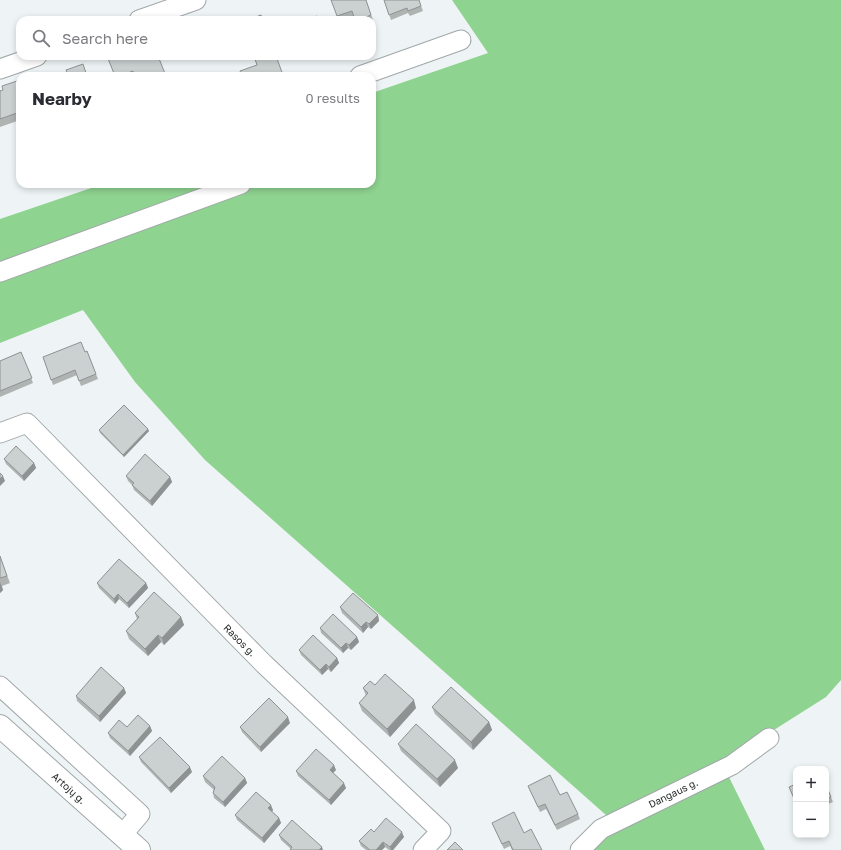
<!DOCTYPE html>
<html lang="en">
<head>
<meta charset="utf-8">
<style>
  :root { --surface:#fff; --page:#f2f2f3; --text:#2b2b33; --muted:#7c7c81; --line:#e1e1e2 }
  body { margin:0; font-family:"Golos Text",sans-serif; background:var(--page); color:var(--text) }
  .controls { position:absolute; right:12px; bottom:12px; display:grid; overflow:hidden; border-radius:8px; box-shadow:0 2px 6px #0003 }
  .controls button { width:36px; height:36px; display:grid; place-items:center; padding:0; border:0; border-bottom:1px solid var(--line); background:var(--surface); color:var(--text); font:20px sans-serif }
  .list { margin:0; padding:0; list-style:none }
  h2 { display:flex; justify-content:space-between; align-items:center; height:52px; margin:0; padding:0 16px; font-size:17px }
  h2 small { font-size:13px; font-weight:400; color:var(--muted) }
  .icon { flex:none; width:22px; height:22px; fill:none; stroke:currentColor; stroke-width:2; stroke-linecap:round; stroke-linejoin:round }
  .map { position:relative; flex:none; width:841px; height:850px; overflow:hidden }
  .search { position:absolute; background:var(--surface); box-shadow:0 2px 6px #0003; left:16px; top:16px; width:360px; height:44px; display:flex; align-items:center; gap:10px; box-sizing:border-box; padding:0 14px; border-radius:12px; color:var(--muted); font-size:15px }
  .panel { position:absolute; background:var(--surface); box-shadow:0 2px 6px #0003; left:16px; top:72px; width:360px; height:116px; border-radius:12px }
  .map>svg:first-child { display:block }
  .green { fill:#8fd390 }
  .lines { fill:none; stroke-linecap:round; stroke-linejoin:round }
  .minor-casing { stroke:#a1a7a9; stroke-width:21 }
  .secondary-casing { stroke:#a1a7a9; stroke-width:24 }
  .minor { stroke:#fff; stroke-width:19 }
  .secondary { stroke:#fff; stroke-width:22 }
  .wall { fill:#afb4b3 }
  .shaded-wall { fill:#8e9292 }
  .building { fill:#cbd1d0; stroke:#8e9292 }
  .labels { text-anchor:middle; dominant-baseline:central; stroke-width:3.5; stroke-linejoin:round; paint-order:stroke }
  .street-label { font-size:10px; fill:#1f2222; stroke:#fff }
</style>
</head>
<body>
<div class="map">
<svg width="841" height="850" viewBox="0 0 841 850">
  <rect width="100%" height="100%" fill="#eef4f6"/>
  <polygon class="green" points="452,0 841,0 841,680 826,697 722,763 765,850 591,850 615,823 205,460 135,382 83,310 0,343 0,219 103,184 372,184 372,93 488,53"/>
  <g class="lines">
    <defs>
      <g id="minor">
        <polyline points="139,20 196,0"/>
        <polyline points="0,69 37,56"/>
        <polyline points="360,76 461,40"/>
        <polyline points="0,272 241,184"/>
        <polyline points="0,433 27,423 264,664 441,831 423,850"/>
        <polyline points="0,686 140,814 122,835"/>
        <polyline points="580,850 601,829 732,765 769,738"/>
      </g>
      <polyline id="secondary" points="0,726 139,850"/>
    </defs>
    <use href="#minor" class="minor-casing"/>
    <use href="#secondary" class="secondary-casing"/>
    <use href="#minor" class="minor"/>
    <use href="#secondary" class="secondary"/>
  </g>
  <g class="wall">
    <polygon points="331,0 366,0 373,20 355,20 354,16 342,20 339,20"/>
    <polygon points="384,0 419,0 423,11 410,16 408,13 391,20"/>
    <polygon points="107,56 166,76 115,76"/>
    <polygon points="20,80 20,120 0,127 0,91 3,90"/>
    <polygon points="87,351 98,379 81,386 77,375 53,385 43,357 85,352"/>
    <polygon points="21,352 33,383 0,397 0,361"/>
    <polygon points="99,430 149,431 124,457 100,433"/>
    <polygon points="4,459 34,463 36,468 24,481 6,464"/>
    <polygon points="126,476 170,477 172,482 152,506 134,490 132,485 128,481"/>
    <polygon points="0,556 10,583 2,586 3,590 0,593"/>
    <polygon points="97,583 146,583 148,588 129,608 119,599 115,604 99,588"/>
    <polygon points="340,607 378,615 379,621 371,629 368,627 363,633 342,613"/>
    <polygon points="135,613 181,617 184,625 164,645 161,642 148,656 129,639 126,631 137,619"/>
    <polygon points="320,628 357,637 359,642 351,650 348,648 343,653 321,633"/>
    <polygon points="299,650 337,658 339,663 331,672 328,669 322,675 301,655"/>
    <polygon points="375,685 416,708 390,737 362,711 359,703 366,696 363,688"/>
    <polygon points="124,688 126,693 100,722 77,701 76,696"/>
    <polygon points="432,707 489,722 492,730 473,750 435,714"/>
    <polygon points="290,723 261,752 242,732 240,727"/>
    <polygon points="150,726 152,731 130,756 110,738 108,733 127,727"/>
    <polygon points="398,744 458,768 440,787 401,751"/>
    <polygon points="139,757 192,772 171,793 141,762"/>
    <polygon points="336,770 333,773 346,788 331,805 298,776 296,771"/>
    <polygon points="203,776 245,778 247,783 225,807 214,798 213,793 214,790 205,782"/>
    <polygon points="826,785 833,802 826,805"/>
    <polygon points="528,786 560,795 578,814 580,819 557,830 546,809 540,812"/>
    <polygon points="273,810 272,812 279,818 281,823 264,843 237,820 235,815"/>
    <polygon points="492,823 524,833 542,850 512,850 510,846 504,849"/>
    <polygon points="374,832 404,837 393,850 389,850 385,847 382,850 366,850 361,846 359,841"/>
    <polygon points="279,835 322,847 291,849 281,840"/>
  </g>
  <g class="shaded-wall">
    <polygon points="148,429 149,431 124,457 123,455"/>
    <polygon points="34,463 36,468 24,481 22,476"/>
    <polygon points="3,476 5,481 0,486 0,479"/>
    <polygon points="170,477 172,482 152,506 150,501"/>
    <polygon points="0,582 3,590 0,593"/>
    <polygon points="146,583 148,588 129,608 127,603"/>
    <polygon points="118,594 119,599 115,604 114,599"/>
    <polygon points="378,615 379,621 371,629 369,624"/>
    <polygon points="181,617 184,625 164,645 162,638"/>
    <polygon points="366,622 368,627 363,633 361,627"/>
    <polygon points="158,635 161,642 148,656 145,649"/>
    <polygon points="357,637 359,642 351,650 349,645"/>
    <polygon points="346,643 348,648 343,653 341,648"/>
    <polygon points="337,658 339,663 331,672 329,667"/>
    <polygon points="326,664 328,669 322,675 320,670"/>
    <polygon points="124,688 126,693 100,722 99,716"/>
    <polygon points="414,700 416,708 390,737 387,729"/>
    <polygon points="288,717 290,723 261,752 260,747"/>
    <polygon points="489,722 492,730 473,750 471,742"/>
    <polygon points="150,726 152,731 130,756 128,751"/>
    <polygon points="455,760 458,768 440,787 437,779"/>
    <polygon points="334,765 336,770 331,775 330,770"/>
    <polygon points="190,767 192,772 171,793 169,788"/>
    <polygon points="245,778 247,783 225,807 223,802"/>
    <polygon points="344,783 346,788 331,805 329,800"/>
    <polygon points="271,805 273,810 270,814 268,808"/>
    <polygon points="279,818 281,823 264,843 262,838"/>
    <polygon points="402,832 404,837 393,850 391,850 390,847"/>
    <polygon points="383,842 385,847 382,850 376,850"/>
    <polygon points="322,847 323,850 319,850"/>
  </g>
  <g class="building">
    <polygon points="331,0 366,0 371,15 359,20 355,20 352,11 337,16"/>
    <polygon points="384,0 419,0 421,6 408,11 407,8 389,15"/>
    <polygon points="261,15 263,20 248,20"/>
    <polygon points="317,16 318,20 307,20"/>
    <polygon points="107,56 158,56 166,76 134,76 133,71 120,76 115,76"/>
    <polygon points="254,56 276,56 283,75 280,76 242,76 240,71 257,65"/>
    <polygon points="83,64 87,76 68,76 66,70"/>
    <polygon points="20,80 20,112 0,119 0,91 3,90 2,86"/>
    <polygon points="81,342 85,352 87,351 96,374 79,381 75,370 51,380 43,357"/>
    <polygon points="21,352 32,378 0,391 0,361"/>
    <polygon points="124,405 148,429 123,455 99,430"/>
    <polygon points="16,446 34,463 22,476 4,459"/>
    <polygon points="145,454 170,477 150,501 132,485 134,483 126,476"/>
    <polygon points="0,473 3,476 0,479"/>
    <polygon points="0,556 7,576 0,578"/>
    <polygon points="119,559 146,583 127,603 118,594 114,599 97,583"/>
    <polygon points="154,592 181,617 162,638 158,635 145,649 126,631 139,617 135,613"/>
    <polygon points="353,593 378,615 369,624 366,622 361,627 340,607"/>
    <polygon points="333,614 357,637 349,645 346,643 341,648 320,628"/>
    <polygon points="313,635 337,658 329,667 326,664 320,670 299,650"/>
    <polygon points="101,667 124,688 99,716 76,696"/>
    <polygon points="385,674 414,700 387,729 359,703 368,693 363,688 370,681 375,685"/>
    <polygon points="451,687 489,722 471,742 432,707"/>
    <polygon points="269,698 288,717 260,747 240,727"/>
    <polygon points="138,715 150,726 128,751 108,733 119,720 127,727"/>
    <polygon points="416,724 455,760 437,779 398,744"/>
    <polygon points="160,737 190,767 169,788 139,757"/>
    <polygon points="316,749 334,765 330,770 344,783 329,800 296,771"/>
    <polygon points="222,756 245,778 223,802 213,793 215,787 203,776"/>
    <polygon points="550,775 560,795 567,792 578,814 555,825 545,804 538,807 528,786"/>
    <polygon points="796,784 796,803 789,787"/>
    <polygon points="826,785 831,797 826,799"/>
    <polygon points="256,792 271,805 268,808 279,818 262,838 235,815"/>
    <polygon points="514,812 524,833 531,829 542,850 513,850 509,841 502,844 492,823"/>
    <polygon points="386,818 402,832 390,847 383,842 376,850 370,850 359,841 371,829 374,832"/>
    <polygon points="292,820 322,847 319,850 290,850 292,847 279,835"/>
    <polygon points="455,842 463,850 447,850"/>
  </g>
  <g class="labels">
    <g class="street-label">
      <text transform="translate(240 640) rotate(45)">Rasos g.</text>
      <text transform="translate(69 788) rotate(42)">Artojų g.</text>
      <text transform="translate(673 793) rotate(-26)">Dangaus g.</text>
    </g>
  </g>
</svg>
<div class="controls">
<button>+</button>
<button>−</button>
</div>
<div class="search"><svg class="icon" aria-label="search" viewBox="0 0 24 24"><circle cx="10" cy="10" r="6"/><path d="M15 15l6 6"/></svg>Search here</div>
<section class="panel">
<h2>Nearby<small>0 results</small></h2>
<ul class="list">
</ul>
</section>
</div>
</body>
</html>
